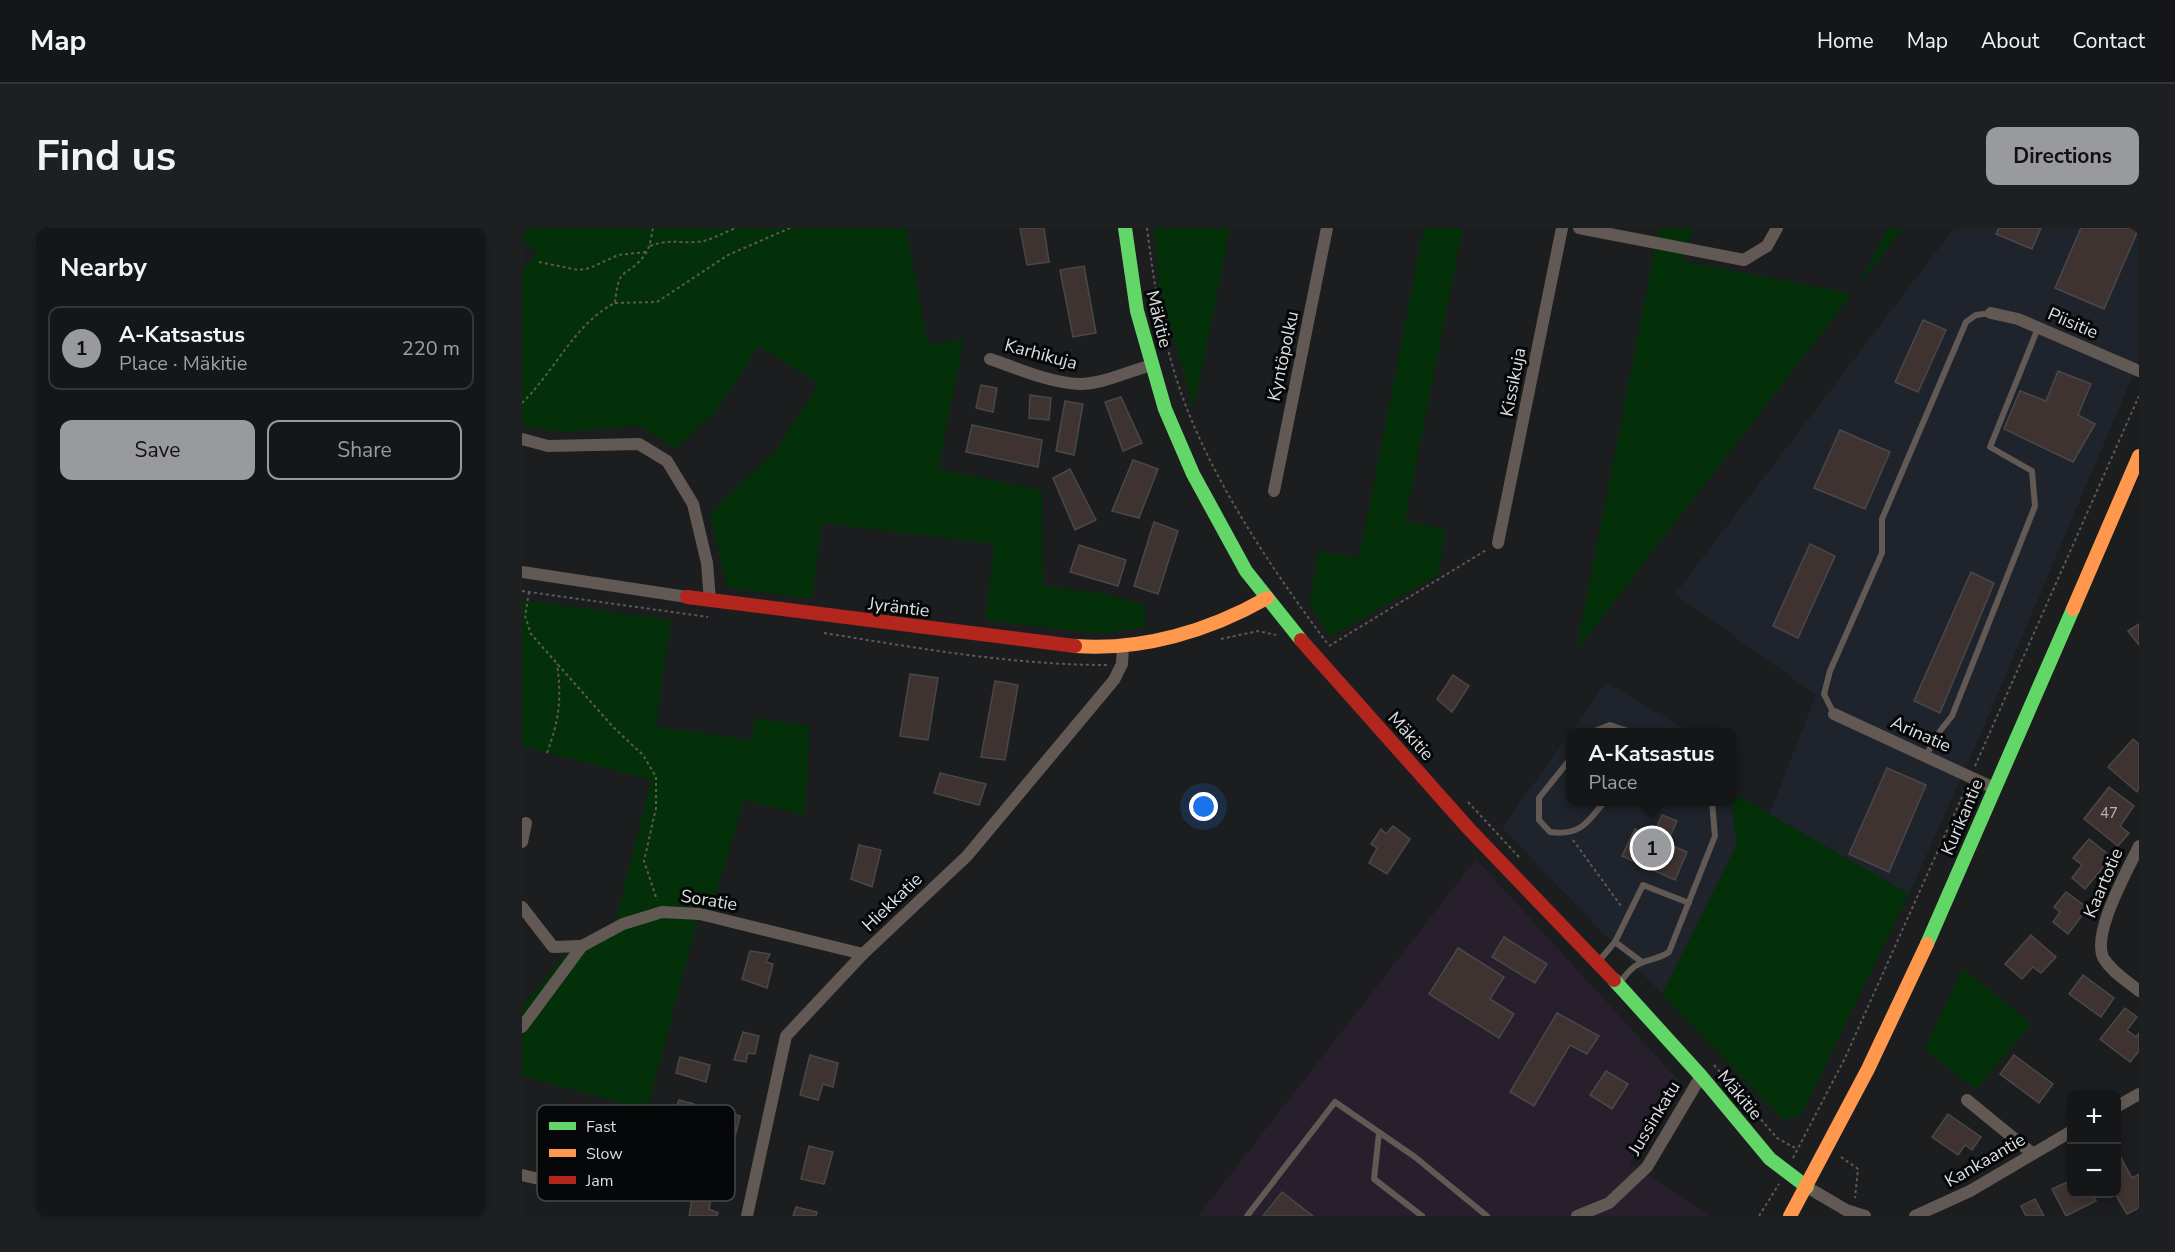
<!DOCTYPE html>
<html lang="en">
<head>
<meta charset="utf-8">
<style>
  :root { --surface:#151617; --page:#1e1f20; --text:#f1f3f6; --muted:#9d9fa1; --line:#343536; --accent:#999a9d }
  body { margin:0; font-family:"Nunito Sans",sans-serif; background:var(--page); color:var(--text) }
  .controls { position:absolute; right:18px; bottom:18px; display:grid; overflow:hidden; border-radius:12px; box-shadow:0 3px 9px #0003 }
  .controls button { width:54px; height:54px; display:grid; place-items:center; padding:0; border:0; border-bottom:2px solid var(--line); background:var(--surface); color:var(--text); font:30px sans-serif }
  .you { position:absolute; left:682px; top:579px; width:21px; height:21px; margin:-15px; border:4px solid #fff; border-radius:50%; background:#1a73e8; box-shadow:0 0 0 9px #1a73e833 }
  .badge { display:grid; place-items:center; width:39px; height:39px; border-radius:50%; background:var(--accent); color:#111; font-size:20px; font-weight:700 }
  .pin { position:absolute; translate:-50% -50%; border:3px solid #fff; box-shadow:0 2px 6px #0006 }
  .popup { position:absolute; left:1044px; top:500px; width:171px; height:78px; box-sizing:border-box; display:grid; place-content:center; border-radius:12px; background:var(--surface); filter:drop-shadow(0 2px 4px #0005); font-size:20px; white-space:nowrap; color:var(--muted) }
  .popup b { font-size:22px; color:var(--text) }
  .popup::after { content:''; position:absolute; left:50%; top:100%; margin-left:-12px; border:12px solid transparent; border-top-color:var(--surface) }
  .list { margin:0; padding:0; list-style:none }
  h2 { display:flex; justify-content:space-between; align-items:center; height:78px; margin:0; padding:0 24px; font-size:26px }
  h2 small { font-size:20px; font-weight:400; color:var(--muted) }
  .list li { display:grid; grid-template-columns:39px 1fr auto; gap:18px; align-items:center; box-sizing:border-box; height:84px; margin:0 12px 12px; padding:0 12px; border:2px solid var(--line); border-radius:12px }
  .list b { display:block; font-size:22px; white-space:nowrap }
  .list p { margin:0; font-size:20px; white-space:nowrap; color:var(--muted) }
  .list em { font-size:20px; font-style:normal; color:var(--muted) }
  .actions { display:flex; gap:12px; padding:18px 24px }
  .actions a { flex:1; padding:14px 0; border:2px solid var(--accent); border-radius:12px; text-align:center; font-size:21px; color:var(--accent) }
  .actions .main { background:var(--accent); color:#111 }
  .map { position:relative; flex:none; width:1617px; height:988px; overflow:hidden; border-radius:12px }
  header { display:flex; align-items:center; gap:36px; box-sizing:border-box; height:84px; padding:0 30px; background:var(--surface); border-bottom:2px solid var(--line) }
  header strong { font-size:28px }
  nav { display:flex; gap:33px; margin-inline-start:auto; font-size:21px }
  .intro { display:flex; align-items:center; justify-content:space-between; box-sizing:border-box; height:144px; padding:0 36px }
  h1 { margin:0; font-size:42px }
  .button { padding:15px 27px; border-radius:12px; background:var(--accent); color:#111; font-size:21px; font-weight:700 }
  main { display:flex; gap:36px; padding:0 36px }
  aside { flex:1; background:var(--surface); border-radius:12px; box-shadow:0 3px 9px #0003 }
  .map>svg:first-child { display:block }
  .built { fill:#1f232b }
  .industrial { fill:#271f2b }
  .green { fill:#043009 }
  .building { fill:#3f3331; stroke:#494849; stroke-width:1.5 }
  .lines { fill:none; stroke-linecap:round; stroke-linejoin:round }
  .path { stroke:#5d5957; stroke-width:2; stroke-dasharray:3 3; stroke-linecap:butt }
  .lane { stroke:#625954; stroke-width:6 }
  .street { stroke:#625954; stroke-width:12 }
  .fast { stroke:#63d668; stroke-width:14 }
  .slow { stroke:#ff974d; stroke-width:14 }
  .jam { stroke:#b3261e; stroke-width:14 }
  .labels { text-anchor:middle; dominant-baseline:central; stroke-width:6; stroke-linejoin:round; paint-order:stroke }
  .number-label { font-size:15px; fill:#b6b3b5 }
  .street-label { font-size:18px; fill:#dddee1; stroke:#060708 }
  .key { fill:#060708; stroke:#464849; stroke-width:1.5 }
  .key-label { font-size:16px; fill:#dddee1 }
</style>
</head>
<body>
<header>
<strong>Map</strong>
<nav><a>Home</a><a>Map</a><a>About</a><a>Contact</a></nav>
</header>
<div class="intro"><h1>Find us</h1><a class="button">Directions</a></div>
<main>
<aside>
<h2>Nearby<small></small></h2>
<ul class="list">
<li><span class="badge">1</span><div><b>A-Katsastus</b><p>Place · Mäkitie</p></div><em>220 m</em></li>
</ul>
<div class="actions"><a class="main">Save</a><a>Share</a></div>
</aside>
<div class="map">
<svg width="1617" height="988" viewBox="0 0 1617 988">
  <rect width="100%" height="100%" fill="#1c1d1f"/>
  <g class="built">
    <polygon points="1432,0 1617,0 1617,133 1463,496 1387,666 1247,587 1294,467 1153,366"/>
    <polygon points="1084,454 1167,504 1049,504 1049,574 1209,574 1215,616 1140,766 980,600"/>
  </g>
  <polygon class="industrial" points="954,631 1157,853 1108,935 1188,988 676,988"/>
  <g class="green">
    <polygon points="0,0 384,0 406,117 442,111 416,241 520,262 521,358 578,365 621,376 625,398 581,406 463,392 472,316 300,295 290,371 205,359 188,285 254,222 297,156 237,118 194,184 153,221 118,198 38,204 0,198 0,43 15,24 0,12"/>
    <polygon points="632,0 708,0 672,181 637,57"/>
    <polygon points="902,0 941,0 883,293 924,301 916,347 808,409 787,376 797,323 837,330"/>
    <polygon points="1137,0 1172,0 1161,33 1332,66 1366,0 1381,0 1054,423"/>
    <polygon points="0,372 149,392 134,498 229,512 233,490 288,498 283,587 222,572 189,682 179,680 125,882 0,848 0,779 43,726 93,695 129,552 0,518"/>
    <polygon points="1211,565 1387,666 1279,887 1261,892 1140,766 1215,616 1209,574"/>
    <polygon points="1441,740 1509,796 1454,862 1402,821"/>
  </g>
  <g class="building">
    <polygon points="498,0 522,0 527,34 505,37"/>
    <polygon points="1477,0 1519,0 1510,21 1474,6"/>
    <polygon points="1559,0 1617,0 1582,81 1533,60"/>
    <polygon points="562,38 574,105 551,109 538,42"/>
    <polygon points="1401,92 1424,102 1396,164 1373,154"/>
    <polygon points="1536,143 1569,156 1556,187 1573,196 1551,234 1482,201 1498,163 1524,173"/>
    <polygon points="459,157 475,160 471,184 454,180"/>
    <polygon points="508,167 529,170 527,192 507,190"/>
    <polygon points="599,169 620,215 601,223 583,174"/>
    <polygon points="543,173 561,176 552,227 534,223"/>
    <polygon points="450,197 520,212 516,239 444,224"/>
    <polygon points="1318,202 1368,224 1343,281 1292,260"/>
    <polygon points="611,232 636,241 617,290 590,283"/>
    <polygon points="548,241 574,292 553,302 531,250"/>
    <polygon points="632,294 656,303 636,366 612,358"/>
    <polygon points="1288,316 1313,328 1276,410 1251,398"/>
    <polygon points="557,317 604,332 596,358 548,344"/>
    <polygon points="1449,344 1472,355 1418,485 1392,473"/>
    <polygon points="1617,396 1617,417 1606,403"/>
    <polygon points="388,446 416,450 406,512 378,508"/>
    <polygon points="931,447 947,458 930,484 915,471"/>
    <polygon points="473,453 496,457 483,532 459,529"/>
    <polygon points="1611,511 1617,516 1617,561 1615,564 1586,539"/>
    <polygon points="1365,540 1404,557 1367,644 1327,626"/>
    <polygon points="418,545 464,556 457,577 412,565"/>
    <polygon points="1587,559 1612,578 1598,598 1607,605 1596,618 1562,591"/>
    <polygon points="1140,587 1155,593 1145,615 1165,624 1153,652 1100,628 1113,601 1130,609"/>
    <polygon points="871,598 888,611 865,646 847,635 855,620 849,616 859,601 864,606"/>
    <polygon points="1567,611 1590,629 1563,661 1550,650 1560,637 1551,630"/>
    <polygon points="337,617 359,622 350,659 329,651"/>
    <polygon points="1544,664 1566,680 1546,706 1531,694 1538,684 1532,679"/>
    <polygon points="1509,707 1534,729 1519,745 1511,739 1500,751 1483,736"/>
    <polygon points="982,709 1025,736 1013,755 970,729"/>
    <polygon points="936,720 982,749 968,771 992,786 977,810 907,766"/>
    <polygon points="228,723 248,726 244,734 251,736 245,760 220,751"/>
    <polygon points="1561,747 1592,770 1579,789 1547,766"/>
    <polygon points="1603,780 1615,789 1605,802 1614,809 1617,805 1617,823 1608,834 1578,811"/>
    <polygon points="1035,785 1077,808 1065,826 1048,817 1012,878 988,864"/>
    <polygon points="221,804 237,808 233,826 226,825 224,834 212,832"/>
    <polygon points="288,827 316,835 311,859 301,856 296,872 278,867"/>
    <polygon points="1492,827 1531,856 1517,875 1478,846"/>
    <polygon points="158,829 188,837 184,854 154,845"/>
    <polygon points="1084,843 1106,856 1090,881 1068,867"/>
    <polygon points="157,872 172,876 168,898 150,893"/>
    <polygon points="192,880 218,888 209,925 182,916"/>
    <polygon points="1426,886 1459,909 1450,922 1443,917 1436,927 1410,909"/>
    <polygon points="287,918 311,924 302,956 279,951"/>
    <polygon points="1597,926 1610,950 1617,946 1617,980 1605,986 1593,966"/>
    <polygon points="1550,952 1550,966 1570,966 1574,973 1544,988 1530,961"/>
    <polygon points="760,964 791,988 741,988"/>
    <polygon points="171,966 189,971 187,981 196,985 195,988 167,988"/>
    <polygon points="1513,971 1522,988 1504,988 1499,978"/>
    <polygon points="274,979 295,984 294,988 271,988"/>
  </g>
  <g class="lines">
    <g class="path">
      <path d="M625,0C631,48 638,96 652,143C680,238 746,336 805,415"/>
      <path d="M128,18C148,11 154,15 174,14C189,13 200,5 214,0"/>
      <polyline points="17,34 56,42 68,40 96,27 124,24"/>
      <polyline points="93,75 135,74 206,27 268,0"/>
      <path d="M0,175C32,144 54,94 93,75C97,35 103,52 122,28C128,21 129,9 131,0"/>
      <polyline points="0,363 186,389"/>
      <polyline points="7,364 3,388 9,406 91,499 121,527 134,549 134,580 122,633 135,672"/>
      <path d="M302,405C396,420 490,437 585,437"/>
      <polyline points="699,411 736,403 754,407"/>
      <polyline points="807,418 966,321"/>
      <path d="M25,525C37,492 40,471 35,436"/>
      <polyline points="1453,538 1617,168"/>
      <polyline points="946,574 997,629"/>
      <polyline points="1051,612 1099,678"/>
      <polyline points="1192,837 1255,910 1275,921"/>
      <polyline points="1319,929 1336,941 1333,970"/>
      <polyline points="1271,930 1323,830 1444,560"/>
      <polyline points="1237,988 1257,956"/>
    </g>
    <g class="lane">
      <polyline points="1312,486 1302,466 1308,443 1360,325 1360,291 1444,94 1454,87 1469,85"/>
      <polyline points="1070,504 1088,497 1109,504"/>
      <polyline points="1404,528 1414,508 1430,488 1513,278 1510,243 1468,219 1516,100"/>
      <path d="M1049,530L1017,570V592L1028,604C1058,608 1065,595 1082,574"/>
      <polyline points="1076,734 1093,714"/>
      <polyline points="1120,734 1093,714 1121,657 1167,675"/>
      <path d="M1097,756C1103,748 1109,739 1119,735C1128,731 1137,731 1147,724L1193,608L1190,574"/>
      <polyline points="857,905 852,951 900,988"/>
      <polyline points="725,988 813,874 893,929 965,988"/>
    </g>
    <g class="street">
      <polyline points="1057,0 1222,32 1245,18 1255,0"/>
      <polyline points="1469,85 1496,91 1617,143"/>
      <path d="M468,131C495,140 528,155 557,156C581,156 607,143 630,137"/>
      <polyline points="0,211 26,218 117,216 145,233 171,276 185,335 188,373"/>
      <polyline points="752,263 805,0"/>
      <polyline points="976,315 1040,0"/>
      <polyline points="0,344 165,369"/>
      <polyline points="1312,486 1472,560"/>
      <polyline points="0,614 4,595"/>
      <path d="M1617,618C1606,642 1568,707 1582,731C1590,744 1605,753 1617,763"/>
      <polyline points="0,679 31,719 60,718"/>
      <polyline points="0,799 60,718 101,696 140,684 178,686 341,726"/>
      <polyline points="1445,872 1510,925"/>
      <polyline points="1594,879 1617,866"/>
      <polyline points="0,947 39,956"/>
      <polyline points="1285,959 1324,982 1343,988"/>
      <polyline points="225,988 264,808 341,726 445,628 592,452 600,436 601,417"/>
      <polyline points="1055,988 1087,975 1125,939 1179,848"/>
      <polyline points="1393,988 1448,963 1550,903"/>
    </g>
    <g class="fast">
      <polyline points="603,0 615,83 643,181 671,246 724,343 779,412"/>
      <polyline points="1405,716 1551,381"/>
      <polyline points="1092,752 1179,848 1248,931 1285,959"/>
    </g>
    <g class="slow">
      <polyline points="1551,381 1617,228"/>
      <path d="M553,418C620,423 687,403 745,370"/>
      <polyline points="1268,988 1346,841 1405,716"/>
    </g>
    <g class="jam">
      <polyline points="165,369 553,418"/>
      <polyline points="779,412 947,601 1092,752"/>
    </g>
  </g>
  <g class="labels">
    <g class="number-label">
      <text x="1587" y="585">47</text>
    </g>
    <g class="street-label">
      <text transform="translate(637 91) rotate(76)">Mäkitie</text>
      <text transform="translate(1551 95) rotate(23)">Piisitie</text>
      <text transform="translate(519 126) rotate(15)">Karhikuja</text>
      <text transform="translate(761 128) rotate(-78)">Kyntöpolku</text>
      <text transform="translate(991 154) rotate(-79)">Kissikuja</text>
      <text transform="translate(377 379) rotate(7)">Jyräntie</text>
      <text transform="translate(1399 506) rotate(24)">Arinatie</text>
      <text transform="translate(889 508) rotate(48)">Mäkitie</text>
      <text transform="translate(1440 589) rotate(-67)">Kurikantie</text>
      <text transform="translate(1581 655) rotate(-67)">Kaartotie</text>
      <text transform="translate(187 672) rotate(9)">Soratie</text>
      <text transform="translate(370 674) rotate(-44)">Hiekkatie</text>
      <text transform="translate(1218 867) rotate(50)">Mäkitie</text>
      <text transform="translate(1132 890) rotate(-59)">Jussinkatu</text>
      <text transform="translate(1463 932) rotate(-30)">Kankaantie</text>
    </g>
  </g>
  <rect x="15" y="877" width="198" height="96" rx="9" class="key"/>
  <rect x="27" y="894" width="27" height="8" fill="#63d668"/>
  <rect x="27" y="921" width="27" height="8" fill="#ff974d"/>
  <rect x="27" y="948" width="27" height="8" fill="#b3261e"/>
  <g class="key-label">
    <text x="64" y="904">Fast</text>
    <text x="64" y="931">Slow</text>
    <text x="64" y="958">Jam</text>
  </g>
</svg>
<div class="controls">
<button>+</button>
<button>−</button>
</div>
<div class="you"></div>
<div class="pin badge" style="left:1130px;top:620px">1</div>
<div class="popup"><b>A-Katsastus</b>Place</div>
</div>
</main>
</body>
</html>
